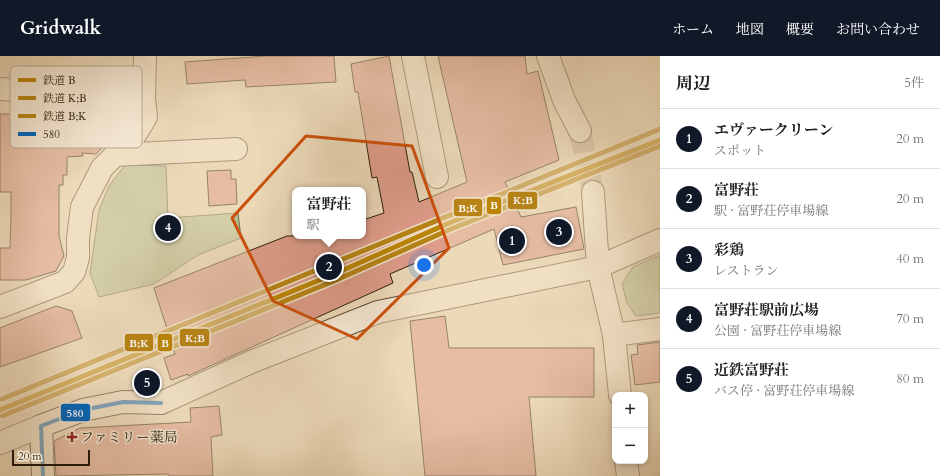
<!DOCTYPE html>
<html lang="ja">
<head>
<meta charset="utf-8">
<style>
  :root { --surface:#fff; --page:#f6f6f6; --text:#202124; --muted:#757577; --line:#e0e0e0; --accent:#111827 }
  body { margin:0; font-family:Cardo,"Noto Serif JP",serif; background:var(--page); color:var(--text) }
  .controls { position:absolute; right:12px; bottom:12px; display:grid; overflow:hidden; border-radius:8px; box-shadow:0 2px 6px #0003 }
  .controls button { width:36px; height:36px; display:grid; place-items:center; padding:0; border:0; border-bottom:1px solid var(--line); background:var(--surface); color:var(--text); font:20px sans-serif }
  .scale { position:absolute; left:12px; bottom:10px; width:78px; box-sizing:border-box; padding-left:4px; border:2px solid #2d1d08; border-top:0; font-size:11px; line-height:14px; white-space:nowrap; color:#2d1d08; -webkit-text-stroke:3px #f3e6d1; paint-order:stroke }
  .you { position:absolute; left:424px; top:209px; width:14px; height:14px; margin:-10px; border:3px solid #fff; border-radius:50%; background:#1a73e8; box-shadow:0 0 0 6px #1a73e833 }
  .badge { display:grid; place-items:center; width:26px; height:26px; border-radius:50%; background:var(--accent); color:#fff; font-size:13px; font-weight:700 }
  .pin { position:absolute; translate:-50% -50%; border:2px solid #fff; box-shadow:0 1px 4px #0006 }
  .popup { position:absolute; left:292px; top:131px; width:74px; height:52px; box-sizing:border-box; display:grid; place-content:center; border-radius:8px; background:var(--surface); filter:drop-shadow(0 1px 3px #0005); font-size:13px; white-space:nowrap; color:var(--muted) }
  .popup b { font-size:15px; color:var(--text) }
  .popup::after { content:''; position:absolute; left:50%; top:100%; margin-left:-8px; border:8px solid transparent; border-top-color:var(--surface) }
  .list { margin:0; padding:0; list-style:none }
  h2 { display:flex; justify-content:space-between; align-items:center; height:52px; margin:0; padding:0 16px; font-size:17px }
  h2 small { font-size:13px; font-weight:400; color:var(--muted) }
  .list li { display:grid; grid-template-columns:26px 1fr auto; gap:12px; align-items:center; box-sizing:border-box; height:60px; padding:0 16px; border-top:1px solid var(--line) }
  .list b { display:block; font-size:15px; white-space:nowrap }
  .list p { margin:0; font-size:13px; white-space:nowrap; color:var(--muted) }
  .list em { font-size:13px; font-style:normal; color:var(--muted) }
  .map { position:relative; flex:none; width:660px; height:420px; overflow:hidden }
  header { display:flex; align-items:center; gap:24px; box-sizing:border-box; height:56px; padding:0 20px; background:var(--accent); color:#fff }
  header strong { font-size:19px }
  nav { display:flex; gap:22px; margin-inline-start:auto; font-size:14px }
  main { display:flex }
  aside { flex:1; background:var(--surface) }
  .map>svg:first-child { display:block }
  .green { fill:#b3c093; stroke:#706e4e }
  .building { fill:#de9c89; stroke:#2d1d08 }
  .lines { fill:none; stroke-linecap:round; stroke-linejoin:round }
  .street-tunnel { stroke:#c6b395; stroke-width:22; stroke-dasharray:22 11; stroke-linecap:butt }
  .street-casing { stroke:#5d4c34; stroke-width:24 }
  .secondary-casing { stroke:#2d1d08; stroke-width:24 }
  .street { stroke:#f3e6d1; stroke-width:22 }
  .secondary { stroke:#f3e6d1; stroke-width:22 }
  .bus-1-casing { stroke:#f3e6d1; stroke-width:7 }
  .bus-1 { stroke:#0065bd; stroke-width:4 }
  .rail-1-casing { stroke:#f3e6d1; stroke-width:8 }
  .rail-2-casing { stroke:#f3e6d1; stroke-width:8 }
  .rail-3-casing { stroke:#f3e6d1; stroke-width:8 }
  .rail-1 { stroke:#bc8504; stroke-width:5 }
  .rail-2 { stroke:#b88416; stroke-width:5 }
  .rail-3 { stroke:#b88416; stroke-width:5 }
  .marked { fill:none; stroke:#cc500b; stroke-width:3; stroke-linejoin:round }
  .poi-dot { fill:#8f2418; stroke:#f3e6d1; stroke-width:1.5 }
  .labels { text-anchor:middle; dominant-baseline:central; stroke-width:3; stroke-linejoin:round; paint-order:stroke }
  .poi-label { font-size:14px; fill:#2d1d08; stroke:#f3e6d1; text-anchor:start }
  .key { fill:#f3e6d1; stroke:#b8aa95; stroke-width:1 }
  .key-label { font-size:11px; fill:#2d1d08 }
  .line-badge { stroke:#f3e6d1; stroke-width:1.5 }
  .badge-label { font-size:11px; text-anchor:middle; font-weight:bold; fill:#fff }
</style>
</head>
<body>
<header>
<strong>Gridwalk</strong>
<nav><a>ホーム</a><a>地図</a><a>概要</a><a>お問い合わせ</a></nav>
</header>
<main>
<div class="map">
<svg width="660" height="420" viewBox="0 0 660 420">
  <rect width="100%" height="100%" fill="#ecd9b8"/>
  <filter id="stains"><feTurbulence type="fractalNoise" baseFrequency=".005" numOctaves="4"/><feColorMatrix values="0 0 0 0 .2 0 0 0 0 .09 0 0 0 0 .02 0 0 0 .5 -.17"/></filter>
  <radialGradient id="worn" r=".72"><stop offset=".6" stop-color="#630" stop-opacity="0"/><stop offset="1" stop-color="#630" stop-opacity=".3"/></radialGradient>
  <g class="green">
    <polygon points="125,109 166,110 168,162 238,157 241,182 198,199 154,228 99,241 90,217 99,154 109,130"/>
    <polygon points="660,199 660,257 636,260 627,247 622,228 633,211"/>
  </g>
  <g class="building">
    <polygon points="266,0 334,0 336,26 246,31 245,24 187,28 185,6"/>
    <polygon points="389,0 410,116 412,116 419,146 467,126 438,0 525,0 527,18 538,15 559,104 505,126 521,161 576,151 584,193 503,209 494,173 390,218 393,227 188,320 188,318 171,324 164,302 175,298 154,232 287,180 363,180 363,164 384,157 377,121 372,122 358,36 355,36 351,8"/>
    <polygon points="13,50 80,54 122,53 122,70 96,98 82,97 83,100 67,101 67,119 63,119 63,129 59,129 59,180 64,200 56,215 26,224 0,224 0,192 10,192 11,160 11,136 0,136 0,58 13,58"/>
    <polygon points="231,114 231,123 236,123 237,148 209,150 207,115"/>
    <polygon points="56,250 72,255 82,282 0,311 0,272"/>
    <polygon points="445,260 449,292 594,292 594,341 529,341 536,420 425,420 410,265"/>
    <polygon points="660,286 660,326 635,329 631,299 638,298 637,289"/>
    <polygon points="219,350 222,379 211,381 213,420 169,420 168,418 56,420 54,385 80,372 191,366 190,352"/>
  </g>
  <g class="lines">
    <polyline class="street-tunnel" points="580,75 593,136"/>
    <defs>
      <g id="street">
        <polyline points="413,0 437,121"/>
        <polyline points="548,0 564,44 580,75"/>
        <polyline points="0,33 144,42"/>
        <polyline points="115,99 236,93"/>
        <polyline points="593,136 598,211 614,279 620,339"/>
        <polyline points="0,251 65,226 74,216 78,202 78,182 82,151 102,112 135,79 146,61 144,42 145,0"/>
        <polyline points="614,279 660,273"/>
        <polyline points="161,347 251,306 378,256 598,211 660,184"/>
        <polyline points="0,387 41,370"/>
        <polyline points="626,405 628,420"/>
      </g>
      <polyline id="secondary" points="43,420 41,370 83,354 123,346 161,347"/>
    </defs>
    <use href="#street" class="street-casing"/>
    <use href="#secondary" class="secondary-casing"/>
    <use href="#street" class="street"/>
    <use href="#secondary" class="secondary"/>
    <defs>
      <polyline id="bus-1" points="43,420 41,370 83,354 123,346 161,347"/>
    </defs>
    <use href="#bus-1" class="bus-1-casing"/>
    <use href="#bus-1" class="bus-1"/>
    <defs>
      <polyline id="rail-1" points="0,354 332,219 449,167 660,84"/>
      <polyline id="rail-2" points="2,360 334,225 451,173 660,90"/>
      <polyline id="rail-3" points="2,343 660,73"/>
    </defs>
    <use href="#rail-1" class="rail-1-casing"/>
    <use href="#rail-2" class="rail-2-casing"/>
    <use href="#rail-3" class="rail-3-casing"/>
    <use href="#rail-1" class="rail-1"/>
    <use href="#rail-2" class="rail-2"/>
    <use href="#rail-3" class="rail-3"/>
  </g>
  <path d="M0 0H660V420H0ZM306,80L412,90L449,192L357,283L273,245L232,162Z" fill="#ecd9b8" fill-opacity=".55" fill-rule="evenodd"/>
  <path class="marked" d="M306,80L412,90L449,192L357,283L273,245L232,162Z"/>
  <path class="poi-dot" d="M70 375h4v4h4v4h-4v4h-4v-4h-4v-4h4z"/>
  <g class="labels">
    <g class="poi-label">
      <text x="80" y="381">ファミリー薬局</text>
    </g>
  </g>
  <rect x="10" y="10" width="132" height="82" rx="6" class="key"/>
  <rect x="18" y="22" width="18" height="4" fill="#bc8504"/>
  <rect x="18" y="40" width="18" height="4" fill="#b88416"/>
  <rect x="18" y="58" width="18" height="4" fill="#b88416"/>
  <rect x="18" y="76" width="18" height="4" fill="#0065bd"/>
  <g class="key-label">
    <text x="43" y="28">鉄道 B</text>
    <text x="43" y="46">鉄道 K;B</text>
    <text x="43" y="64">鉄道 B;K</text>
    <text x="43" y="82">580</text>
  </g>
  <g class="line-badge">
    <rect x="507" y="135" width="31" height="19" rx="4" fill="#b88416"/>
    <rect x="486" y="140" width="16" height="19" rx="4" fill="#bc8504"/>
    <rect x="453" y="142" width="30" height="19" rx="4" fill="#b88416"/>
    <rect x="179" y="272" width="31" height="19" rx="4" fill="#b88416"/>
    <rect x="157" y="277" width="16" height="19" rx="4" fill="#bc8504"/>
    <rect x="124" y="277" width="30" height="19" rx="4" fill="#b88416"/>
    <rect x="60" y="347" width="31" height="19" rx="4" fill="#0065bd"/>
  </g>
  <g class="badge-label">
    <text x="523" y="148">K;B</text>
    <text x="494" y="153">B</text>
    <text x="468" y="156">B;K</text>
    <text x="195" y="286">K;B</text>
    <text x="165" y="291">B</text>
    <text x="139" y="291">B;K</text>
    <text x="75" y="361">580</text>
  </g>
  <rect width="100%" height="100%" filter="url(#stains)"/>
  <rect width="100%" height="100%" fill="url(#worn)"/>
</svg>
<div class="controls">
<button>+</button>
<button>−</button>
</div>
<div class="scale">20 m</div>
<div class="you"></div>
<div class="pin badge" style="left:512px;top:185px">1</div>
<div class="pin badge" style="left:329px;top:211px">2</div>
<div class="popup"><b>富野荘</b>駅</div>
<div class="pin badge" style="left:559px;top:176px">3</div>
<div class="pin badge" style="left:168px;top:172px">4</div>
<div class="pin badge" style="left:147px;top:327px">5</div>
</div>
<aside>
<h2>周辺<small>5件</small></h2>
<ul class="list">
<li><span class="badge">1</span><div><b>エヴァークリーン</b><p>スポット</p></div><em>20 m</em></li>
<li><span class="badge">2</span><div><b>富野荘</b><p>駅 · 富野荘停車場線</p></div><em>20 m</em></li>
<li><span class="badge">3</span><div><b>彩鶏</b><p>レストラン</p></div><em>40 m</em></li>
<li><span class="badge">4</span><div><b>富野荘駅前広場</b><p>公園 · 富野荘停車場線</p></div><em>70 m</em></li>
<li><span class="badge">5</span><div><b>近鉄富野荘</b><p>バス停 · 富野荘停車場線</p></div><em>80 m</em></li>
</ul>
</aside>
</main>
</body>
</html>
